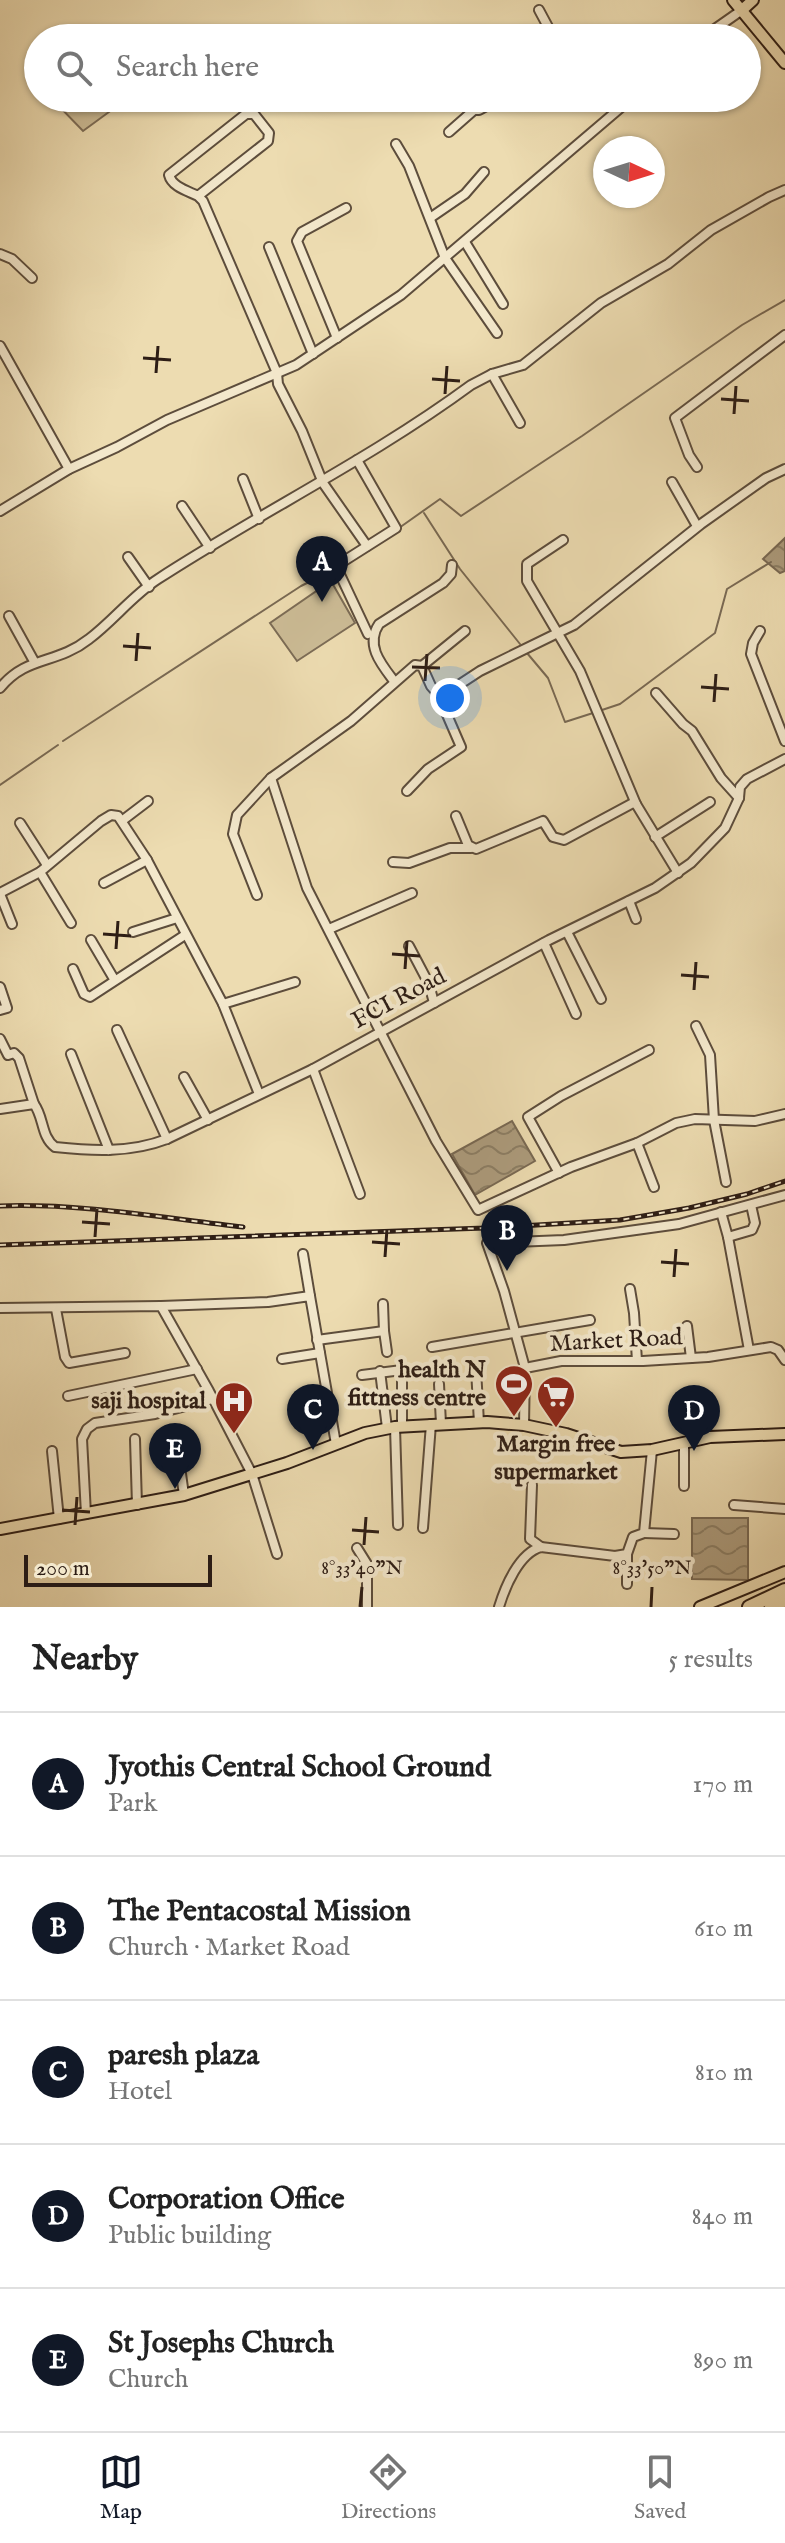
<!DOCTYPE html>
<html lang="en">
<head>
<meta charset="utf-8">
<style>
  :root { --surface:#fff; --page:#f6f6f6; --text:#222; --muted:#767676; --line:#e0e0e0; --accent:#111827 }
  body { margin:0; font-family:"IM FELL English",serif; background:var(--page); color:var(--text) }
  .compass { position:absolute; left:593px; top:136px; width:72px; height:72px; border-radius:50%; background:var(--surface); box-shadow:0 2px 6px #0004; rotate:94deg }
  .scale { position:absolute; left:24px; bottom:20px; width:188px; box-sizing:border-box; padding-left:8px; border:4px solid #2d1d15; border-top:0; font-size:22px; line-height:28px; white-space:nowrap; color:#2d1d15; -webkit-text-stroke:6px #f3e8cc; paint-order:stroke }
  .you { position:absolute; left:450px; top:698px; width:28px; height:28px; margin:-20px; border:6px solid #fff; border-radius:50%; background:#1a73e8; box-shadow:0 0 0 12px #1a73e833 }
  .badge { display:grid; place-items:center; width:52px; height:52px; border-radius:50%; background:var(--accent); color:#fff; font-size:26px; font-weight:700 }
  .pin { position:absolute; translate:-50% -66px; filter:drop-shadow(0 2px 4px #0008) }
  .pin::after { content:''; position:absolute; top:42px; width:28px; height:24px; background:inherit; clip-path:polygon(0 0,100% 0,50% 100%) }
  .list { margin:0; padding:0; list-style:none }
  h2 { display:flex; justify-content:space-between; align-items:center; height:104px; margin:0; padding:0 32px; font-size:34px }
  h2 small { font-size:26px; font-weight:400; color:var(--muted) }
  .list li { display:grid; grid-template-columns:52px 1fr auto; gap:24px; align-items:center; box-sizing:border-box; height:144px; padding:0 32px; border-top:2px solid var(--line) }
  .list b { display:block; font-size:30px; white-space:nowrap }
  .list p { margin:0; font-size:26px; white-space:nowrap; color:var(--muted) }
  .list em { font-size:26px; font-style:normal; color:var(--muted) }
  .icon { flex:none; width:44px; height:44px; fill:none; stroke:currentColor; stroke-width:2; stroke-linecap:round; stroke-linejoin:round }
  .map { position:relative; flex:none; width:785px; height:1607px; overflow:hidden }
  .search { position:absolute; background:var(--surface); box-shadow:0 2px 6px #0004; left:24px; right:24px; top:24px; height:88px; display:flex; align-items:center; gap:20px; box-sizing:border-box; padding:0 28px; border-radius:44px; color:var(--muted); font-size:30px }
  .sheet { height:824px; background:var(--surface) }
  nav { display:flex; justify-content:space-around; align-items:center; box-sizing:border-box; height:112px; border-top:2px solid var(--line); background:var(--surface); font-size:22px; color:var(--muted) }
  nav a { display:grid; justify-items:center; gap:4px }
  nav .on { color:var(--accent) }
  .map>svg:first-child { display:block }
  .green { fill:#ccbc96; stroke:#7c6c56; stroke-width:2 }
  .water { fill:url(#water-waves); stroke:#796953; stroke-width:2 }
  .lines { fill:none; stroke-linecap:round; stroke-linejoin:round }
  .stream { stroke:#796953; stroke-width:2 }
  .minor-casing { stroke:#5d4d3c; stroke-width:12 }
  .major-casing { stroke:#2d1d15; stroke-width:14 }
  .highway-casing { stroke:#2d1d15; stroke-width:16 }
  .minor { stroke:#f3e8cc; stroke-width:8 }
  .major { stroke:#eddcb1; stroke-width:10 }
  .highway { stroke:#eddcb1; stroke-width:12 }
  .rail-casing { stroke:#2d1d15; stroke-width:5 }
  .rail { stroke:#f3e8cc; stroke-width:2; stroke-dasharray:6; stroke-linecap:butt }
  .ticks { fill:none; stroke:#2d1d15; stroke-width:3 }
  .labels { text-anchor:middle; dominant-baseline:central; stroke-width:8; stroke-linejoin:round; paint-order:stroke }
  .street-label { font-size:24px; fill:#2d1d15; stroke:#f3e8cc }
  .poi-label { font-size:24px; font-weight:bold; fill:#2d1d15; stroke:#f3e8cc; text-anchor:end }
  .ticks-label { font-size:20px; text-anchor:middle; fill:#2d1d15; stroke:#f3e8cc; stroke-width:8; stroke-linejoin:round; paint-order:stroke }
</style>
</head>
<body>
<div class="map">
<svg width="785" height="1607" viewBox="0 0 785 1607">
  <defs>
    <pattern id="water-waves" width="16" height="10" patternUnits="userSpaceOnUse" patternTransform="scale(2)"><rect width="16" height="10" fill="#ac9b7c"/><path d="M0 5q4-4 8 0t8 0" fill="none" stroke="#8c7e64"/></pattern>
  </defs>
  <rect width="100%" height="100%" fill="#eddcb1"/>
  <filter id="stains"><feTurbulence type="fractalNoise" baseFrequency=".0025" numOctaves="4"/><feColorMatrix values="0 0 0 0 .2 0 0 0 0 .09 0 0 0 0 .02 0 0 0 .5 -.17"/></filter>
  <radialGradient id="worn" r=".72"><stop offset=".6" stop-color="#630" stop-opacity="0"/><stop offset="1" stop-color="#630" stop-opacity=".3"/></radialGradient>
  <g class="green">
    <polygon points="55,98 128,98 83,131 53,100"/>
    <polygon points="331,581 355,623 297,661 270,623"/>
  </g>
  <g class="water">
    <polygon points="785,538 785,571 780,573 763,559"/>
    <polygon points="512,1121 535,1161 475,1195 452,1154"/>
    <polygon points="692,1518 748,1518 748,1580 692,1579"/>
  </g>
  <g class="lines">
    <g class="stream">
      <polyline points="424,513 460,569 520,644"/>
      <polyline points="399,528 440,499 461,516 582,436 742,325 785,300"/>
      <polyline points="527,653 548,678 565,722 593,713"/>
      <polyline points="599,711 620,704 715,633 727,589 771,562"/>
      <polyline points="63,741 301,586 333,570"/>
      <polyline points="0,785 58,745"/>
    </g>
    <defs>
      <g id="minor">
        <polyline points="539,10 554,38"/>
        <polyline points="702,38 742,10"/>
        <polyline points="462,98 471,110 479,110 501,98"/>
        <polyline points="449,132 474,110"/>
        <polyline points="396,144 409,166 445,258 497,333"/>
        <path d="M198,196C188,191 172,187 169,175L246,114H254L269,133L268,141L198,196L203,201L277,373L278,384L302,431L323,483L367,546"/>
        <polyline points="430,218 465,194 484,172"/>
        <polyline points="465,242 503,304"/>
        <polyline points="269,247 313,354"/>
        <polyline points="0,254 12,259 32,278"/>
        <polyline points="337,338 297,241 302,232 346,208"/>
        <polyline points="0,346 69,469"/>
        <polyline points="492,374 520,423"/>
        <polyline points="357,460 396,528 336,566 368,634"/>
        <polyline points="697,467 689,455 675,418 785,335"/>
        <polyline points="243,479 259,519"/>
        <polyline points="672,482 697,526"/>
        <polyline points="182,506 210,548"/>
        <polyline points="0,511 69,469 117,447 167,420 296,365 401,295 632,98"/>
        <polyline points="563,540 527,564 527,581 580,671 636,804"/>
        <polyline points="128,557 149,587"/>
        <polyline points="9,616 35,663"/>
        <polyline points="760,631 753,643 751,654 785,741"/>
        <polyline points="422,666 465,631"/>
        <path d="M394,681C381,664 365,645 379,624L443,583L451,574L452,565"/>
        <path d="M0,688C27,655 56,665 89,639C113,621 133,595 158,579C261,512 372,458 471,385L492,374L523,365L601,303L668,264L711,230L769,197L785,190"/>
        <polyline points="656,693 683,724 692,731 721,778 739,798"/>
        <polyline points="271,778 307,888 436,1141 478,1210 571,1167 637,1143 654,1187"/>
        <polyline points="407,791 428,769 461,747 438,694"/>
        <polyline points="456,816 468,845 476,849 543,821 553,837 564,840 633,803 636,804 678,873"/>
        <polyline points="123,820 148,801"/>
        <polyline points="20,823 47,865"/>
        <polyline points="655,837 710,802"/>
        <polyline points="393,862 409,863 450,848 471,848"/>
        <polyline points="104,883 147,860"/>
        <polyline points="0,893 40,872"/>
        <polyline points="0,894 12,924"/>
        <polyline points="257,895 233,834 237,815 271,778 351,721 415,665 422,666 431,686 438,694 451,690 480,671 574,625 701,524 766,478 785,469"/>
        <polyline points="629,901 636,919"/>
        <polyline points="71,923 40,872 101,821 111,815 118,816 147,860 223,1004 259,1094"/>
        <polyline points="329,929 412,893"/>
        <polyline points="133,932 177,918"/>
        <polyline points="567,932 601,999"/>
        <polyline points="91,940 114,979"/>
        <polyline points="544,943 576,1014"/>
        <polyline points="409,946 429,984 434,1003"/>
        <polyline points="73,969 84,994 90,997 185,935"/>
        <polyline points="0,987 7,1008 0,1010"/>
        <polyline points="223,1004 295,982"/>
        <polyline points="696,1026 710,1055 714,1120 726,1182"/>
        <polyline points="117,1030 167,1139"/>
        <polyline points="0,1039 8,1055 14,1053 19,1058 34,1104"/>
        <polyline points="71,1054 109,1150"/>
        <polyline points="313,1069 360,1194"/>
        <polyline points="184,1077 208,1120"/>
        <path d="M0,1109L34,1104C44,1117 41,1137 55,1147C93,1151 131,1153 167,1139L313,1069L549,940L655,888L691,863L725,828L739,798L740,787L747,779L785,759"/>
        <polyline points="637,1143 676,1123 695,1119 755,1121 785,1114"/>
        <polyline points="559,1173 528,1117 561,1096 649,1050"/>
        <polyline points="721,1212 728,1237 749,1350"/>
        <polyline points="728,1237 752,1230 755,1223 751,1205"/>
        <polyline points="303,1254 310,1296"/>
        <polyline points="630,1289 634,1313 637,1361"/>
        <polyline points="161,1306 268,1302 310,1296 336,1444"/>
        <polyline points="0,1308 161,1306 209,1391 252,1474 277,1554"/>
        <polyline points="56,1309 65,1357 69,1363 125,1353"/>
        <polyline points="687,1326 691,1358"/>
        <polyline points="384,1331 387,1352"/>
        <polyline points="317,1340 384,1331 383,1304"/>
        <polyline points="432,1347 590,1320"/>
        <polyline points="282,1359 320,1353"/>
        <polyline points="525,1368 561,1361 643,1361 708,1357 771,1347 778,1350 785,1360"/>
        <polyline points="476,1369 479,1423"/>
        <polyline points="380,1371 387,1428"/>
        <polyline points="362,1375 402,1370 402,1426"/>
        <polyline points="439,1384 441,1424"/>
        <polyline points="68,1396 197,1369"/>
        <polyline points="524,1425 525,1368 504,1291 487,1243 564,1240 679,1224 785,1195"/>
        <polyline points="395,1427 398,1525"/>
        <polyline points="176,1438 184,1495"/>
        <polyline points="135,1439 137,1505"/>
        <polyline points="684,1443 684,1486"/>
        <polyline points="52,1451 59,1519"/>
        <polyline points="532,1485 530,1539 541,1547"/>
        <polyline points="734,1505 785,1509"/>
        <polyline points="86,1514 82,1439 87,1429 95,1423 155,1414 213,1399"/>
        <polyline points="423,1528 431,1424"/>
        <polyline points="644,1533 674,1534"/>
        <polyline points="357,1548 367,1564 367,1607"/>
        <polyline points="627,1584 627,1554"/>
        <path d="M499,1607C505,1587 519,1553 541,1547L615,1556L627,1554L633,1537L644,1533L652,1450"/>
      </g>
      <g id="major">
        <polyline points="733,0 785,63"/>
        <polyline points="742,10 753,0"/>
        <polyline points="0,1529 184,1495 287,1463 365,1433 395,1427 487,1422 524,1425 566,1434 621,1452 652,1450 710,1437 785,1434"/>
        <polyline points="700,1607 785,1572"/>
      </g>
      <g id="highway">
        <polyline points="749,1607 785,1590"/>
        <polyline points="771,1607 785,1600"/>
      </g>
    </defs>
    <use href="#minor" class="minor-casing"/>
    <use href="#major" class="major-casing"/>
    <use href="#highway" class="highway-casing"/>
    <use href="#minor" class="minor"/>
    <use href="#major" class="major"/>
    <use href="#highway" class="highway"/>
    <defs>
      <g id="rail">
        <path d="M0,1206C80,1203 163,1218 243,1227"/>
        <polyline points="0,1245 485,1228 620,1220 689,1208 747,1194 785,1181"/>
      </g>
    </defs>
    <use href="#rail" class="rail-casing"/>
    <use href="#rail" class="rail"/>
  </g>
  <path class="ticks" d="M143,358L171,360M156,373L158,346M432,379L460,381M445,394L447,366M721,399L749,401M734,414L736,386M123,646L151,648M136,661L138,633M412,667L440,668M425,681L427,654M701,687L729,689M714,702L716,674M103,934L131,936M116,949L118,921M392,954L420,956M405,969L407,941M681,975L709,977M694,990L696,962M82,1222L110,1224M95,1237L97,1209M372,1242L400,1244M385,1257L387,1229M661,1262L689,1264M674,1277L676,1249M62,1510L90,1512M75,1525L77,1497M352,1530L379,1532M364,1545L366,1517M360,1607L362,1587M651,1607L652,1587"/>
  <defs>
    <symbol id="stadium-pin" viewBox="-11 -11 22 30"><path d="M0 17L-7.5 6A9.5 9.5 0 1 1 7.5 6Z" fill="#8f2418" stroke="#f3e8cc"/><path d="M0-5a6.5 5 0 1 0 0 10a6.5 5 0 1 0 0-10ZM-3.5-1.8h7v3.6h-7Z" fill="#fff"/></symbol>
    <symbol id="supermarket-pin" viewBox="-11 -11 22 30"><path d="M0 17L-7.5 6A9.5 9.5 0 1 1 7.5 6Z" fill="#8f2418" stroke="#f3e8cc"/><path d="M-6-5.5h2.5l.6 2H6L4.5 2H-2.5L-4.4-4H-6ZM-1.5 3.2a1.3 1.3 0 1 0 .1 0ZM3 3.2a1.3 1.3 0 1 0 .1 0Z" fill="#fff"/></symbol>
    <symbol id="hospital-pin" viewBox="-11 -11 22 30"><path d="M0 17L-7.5 6A9.5 9.5 0 1 1 7.5 6Z" fill="#8f2418" stroke="#f3e8cc"/><path d="M-5-5h3v3.5h4V-5h3V5h-3V1.5h-4V5h-3Z" fill="#fff"/></symbol>
  </defs>
  <g fill-rule="evenodd">
    <use href="#stadium-pin" x="492" y="1362" width="44" height="60"/>
    <use href="#supermarket-pin" x="534" y="1373" width="44" height="60"/>
    <use href="#hospital-pin" x="212" y="1379" width="44" height="60"/>
  </g>
  <g class="labels">
    <g class="street-label">
      <text transform="translate(399 999) rotate(-28)">FCI Road</text>
      <text transform="translate(616 1341) rotate(-3)">Market Road</text>
    </g>
    <g class="poi-label">
      <text x="486" y="1370">health N<tspan x="486" dy="28">fittness centre</tspan></text>
      <text x="206" y="1401">saji hospital</text>
      <text x="556" y="1444" text-anchor="middle">Margin free<tspan x="556" dy="28">supermarket</tspan></text>
    </g>
  </g>
  <g class="ticks-label">
    <text x="362" y="1574">8°33'40"N</text>
    <text x="652" y="1574">8°33'50"N</text>
  </g>
  <rect width="100%" height="100%" filter="url(#stains)"/>
  <rect width="100%" height="100%" fill="url(#worn)"/>
</svg>
<svg class="compass" viewBox="-18 -18 36 36"><path d="M0-13l5 13h-10z" fill="#e53935"/><path d="M0 13l5-13h-10z" fill="#767676"/></svg>
<div class="scale">200 m</div>
<div class="you"></div>
<div class="pin badge" style="left:322px;top:602px">A</div>
<div class="pin badge" style="left:507px;top:1271px">B</div>
<div class="pin badge" style="left:313px;top:1450px">C</div>
<div class="pin badge" style="left:694px;top:1451px">D</div>
<div class="pin badge" style="left:175px;top:1489px">E</div>
<div class="search"><svg class="icon" aria-label="search" viewBox="0 0 24 24"><circle cx="10" cy="10" r="6"/><path d="M15 15l6 6"/></svg>Search here</div>
</div>
<section class="sheet">
<h2>Nearby<small>5 results</small></h2>
<ul class="list">
<li><span class="badge">A</span><div><b>Jyothis Central School Ground</b><p>Park</p></div><em>170 m</em></li>
<li><span class="badge">B</span><div><b>The Pentacostal Mission</b><p>Church · Market Road</p></div><em>610 m</em></li>
<li><span class="badge">C</span><div><b>paresh plaza</b><p>Hotel</p></div><em>810 m</em></li>
<li><span class="badge">D</span><div><b>Corporation Office</b><p>Public building</p></div><em>840 m</em></li>
<li><span class="badge">E</span><div><b>St Josephs Church</b><p>Church</p></div><em>890 m</em></li>
</ul>
</section>
<nav>
<a class="on"><svg class="icon" aria-label="map" viewBox="0 0 24 24"><path d="M3 6l6-2 6 2 6-2v14l-6 2-6-2-6 2zM9 4v14M15 6v14"/></svg>Map</a>
<a><svg class="icon" aria-label="directions" viewBox="0 0 24 24"><path d="M12 3l9 9-9 9-9-9zM9 14v-3h6M13 9l2 2-2 2"/></svg>Directions</a>
<a><svg class="icon" aria-label="saved" viewBox="0 0 24 24"><path d="M7 4h10v16l-5-4-5 4z"/></svg>Saved</a>
</nav>
</body>
</html>
